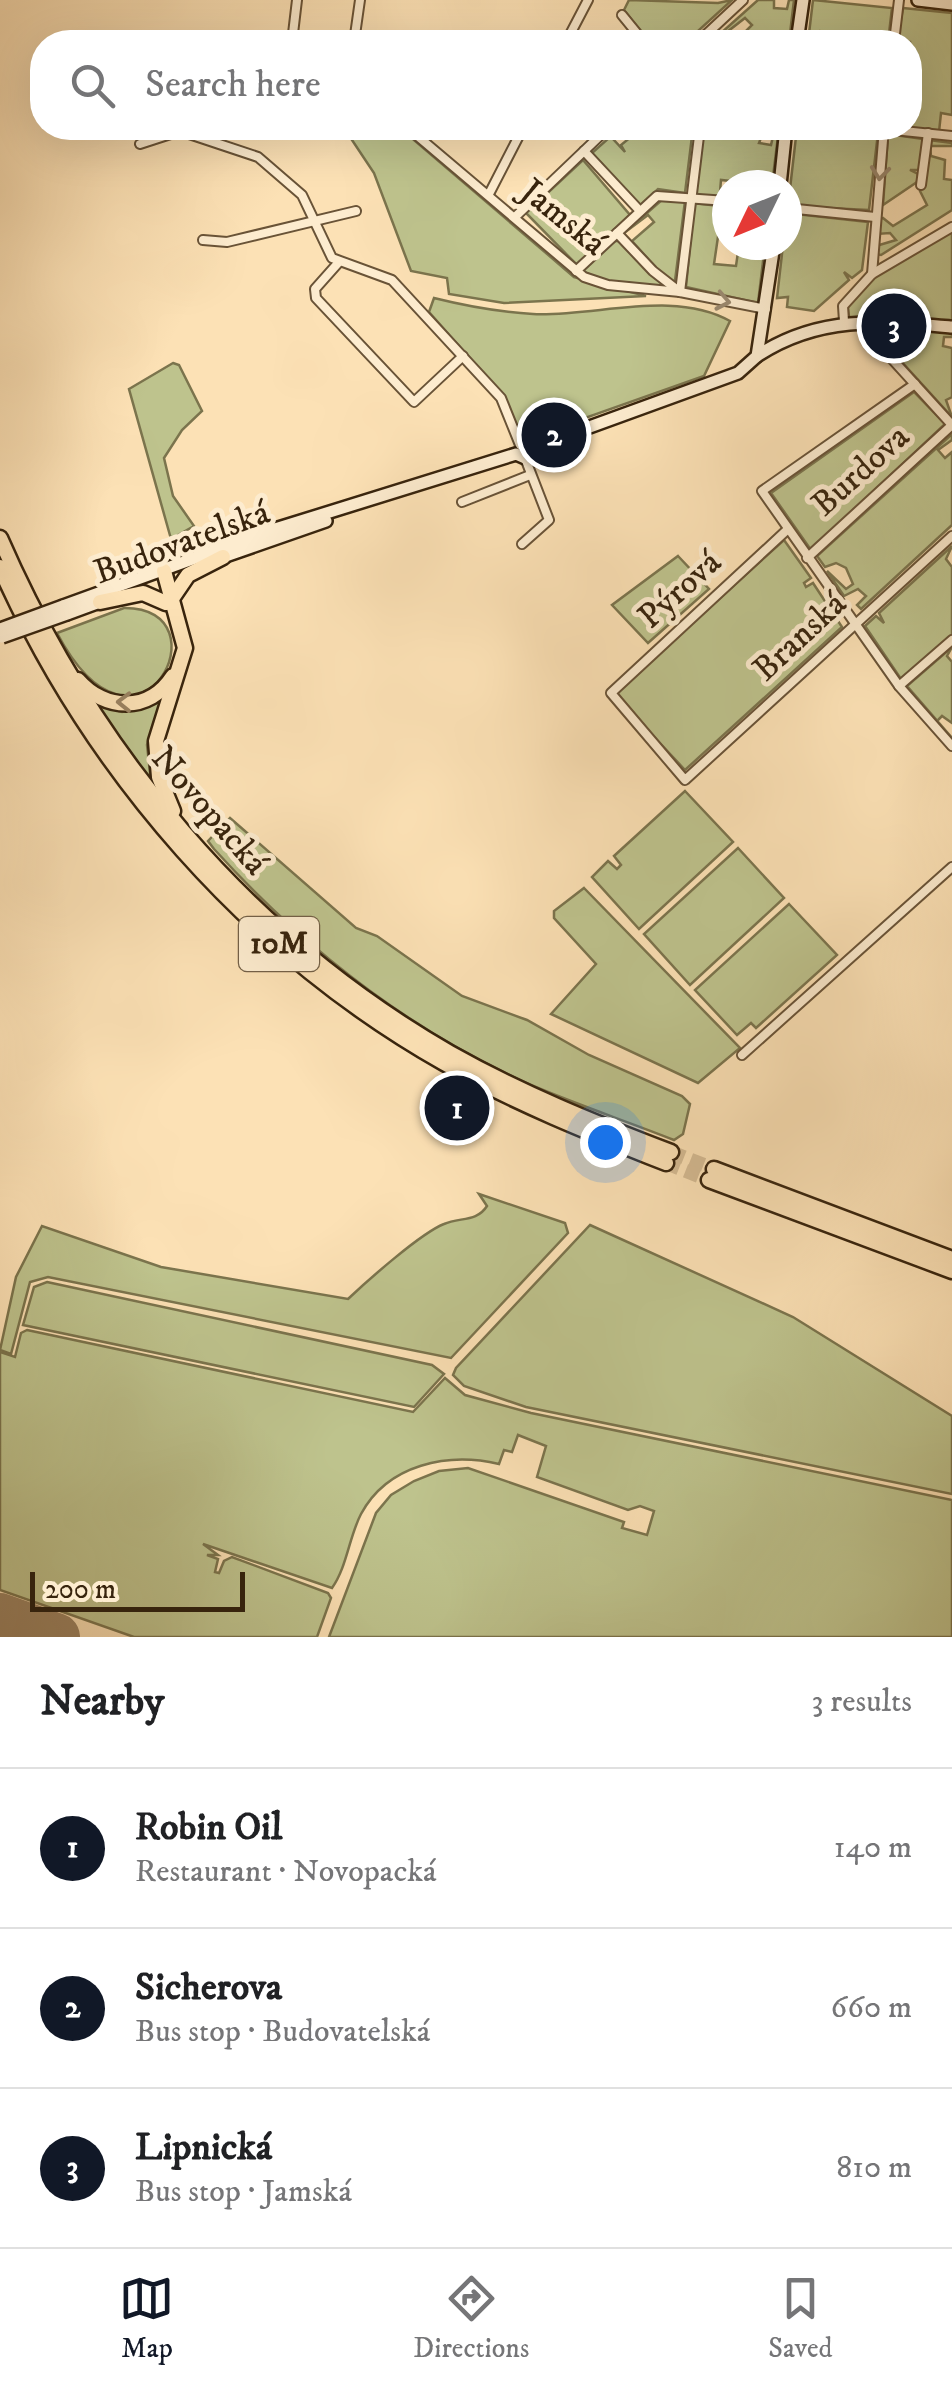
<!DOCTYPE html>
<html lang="en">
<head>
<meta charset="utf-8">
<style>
  :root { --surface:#fff; --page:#f6f6f6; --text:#202124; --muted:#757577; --line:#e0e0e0; --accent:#111827 }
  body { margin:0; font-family:"IM FELL DW Pica",serif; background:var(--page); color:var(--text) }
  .compass { position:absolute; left:712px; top:170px; width:90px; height:90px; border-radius:50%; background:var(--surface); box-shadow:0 10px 40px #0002; rotate:227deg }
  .scale { position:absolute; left:30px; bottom:25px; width:215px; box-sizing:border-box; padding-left:10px; border:5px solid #38240d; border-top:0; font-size:28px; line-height:35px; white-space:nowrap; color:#38240d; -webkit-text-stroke:8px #fdeccf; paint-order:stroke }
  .you { position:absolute; left:605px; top:1142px; width:35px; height:35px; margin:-25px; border:8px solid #fff; border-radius:50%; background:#1a73e8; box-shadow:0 0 0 15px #1a73e833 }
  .badge { display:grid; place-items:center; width:65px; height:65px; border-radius:50%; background:var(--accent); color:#fff; font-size:32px; font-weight:700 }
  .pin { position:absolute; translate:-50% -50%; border:5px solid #fff; box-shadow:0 2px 10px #0006 }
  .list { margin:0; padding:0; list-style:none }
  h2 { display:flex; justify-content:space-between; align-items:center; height:130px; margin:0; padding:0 40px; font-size:42px }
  h2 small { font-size:32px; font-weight:400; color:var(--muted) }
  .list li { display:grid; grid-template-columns:65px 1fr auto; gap:30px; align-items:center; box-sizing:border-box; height:160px; padding:0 40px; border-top:2px solid var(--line) }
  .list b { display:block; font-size:38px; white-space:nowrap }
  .list p { margin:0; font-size:32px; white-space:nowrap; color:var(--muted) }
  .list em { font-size:32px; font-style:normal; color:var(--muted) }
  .icon { flex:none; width:55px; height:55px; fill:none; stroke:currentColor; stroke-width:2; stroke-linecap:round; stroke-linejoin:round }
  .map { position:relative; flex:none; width:952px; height:1637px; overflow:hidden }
  .search { position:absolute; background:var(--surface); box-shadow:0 10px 40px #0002; left:30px; right:30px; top:30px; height:110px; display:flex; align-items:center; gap:25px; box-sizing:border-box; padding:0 35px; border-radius:40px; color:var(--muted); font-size:38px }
  .sheet { height:610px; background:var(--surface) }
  nav { display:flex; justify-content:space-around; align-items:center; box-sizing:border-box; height:140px; border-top:2px solid var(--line); background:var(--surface); font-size:28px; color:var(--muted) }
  nav a { display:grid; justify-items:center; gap:5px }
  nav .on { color:var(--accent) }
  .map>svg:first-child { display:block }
  .green { fill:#bec38d; stroke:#7b744d; stroke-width:2.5 }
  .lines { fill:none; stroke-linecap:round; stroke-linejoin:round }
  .runway { stroke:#9a8261; stroke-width:48 }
  .highway-tunnel { stroke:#d5bb93; stroke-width:14; stroke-dasharray:14 7; stroke-linecap:butt }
  .street-casing { stroke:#695337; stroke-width:12 }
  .secondary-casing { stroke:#38240d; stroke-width:16 }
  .highway-casing { stroke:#38240d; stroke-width:19 }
  .street { stroke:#fdeccf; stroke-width:8 }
  .secondary { stroke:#fdeccf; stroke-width:11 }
  .highway { stroke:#fce1b5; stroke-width:14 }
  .secondary-bridge-casing { stroke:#38240d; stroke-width:16; stroke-linecap:butt }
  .secondary-bridge { stroke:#fdeccf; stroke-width:11 }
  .oneway { stroke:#9a886e }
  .oneway2 { stroke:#9a8261 }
  .labels { text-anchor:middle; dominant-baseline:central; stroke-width:10; stroke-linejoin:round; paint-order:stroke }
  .shield { fill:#fdeccf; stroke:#736047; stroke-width:2.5 }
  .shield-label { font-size:32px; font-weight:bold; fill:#38240d }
  .street-label { font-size:35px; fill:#38240d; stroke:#fdeccf }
</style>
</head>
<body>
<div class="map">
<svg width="952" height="1637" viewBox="0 0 952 1637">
  <rect width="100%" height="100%" fill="#fce1b5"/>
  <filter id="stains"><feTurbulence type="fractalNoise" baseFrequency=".002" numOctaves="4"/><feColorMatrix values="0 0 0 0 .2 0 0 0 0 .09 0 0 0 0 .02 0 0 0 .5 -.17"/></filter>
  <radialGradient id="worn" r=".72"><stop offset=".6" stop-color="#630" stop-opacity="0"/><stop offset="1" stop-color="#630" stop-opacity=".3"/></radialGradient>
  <g class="green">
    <polygon points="629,0 718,3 732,0 686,42 666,39 649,42 624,10"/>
    <polygon points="758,0 774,0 774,8 787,9 789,0 794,0 789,42 741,42 741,36 752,25 745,18 727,32 736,42 724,36 725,42 711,42"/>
    <polygon points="813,0 892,8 888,42 862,38 860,42 824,42 825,32 820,31 808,42"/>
    <polygon points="903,8 952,13 952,115 941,113 939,132 894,128 910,128 910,42 897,42"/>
    <polygon points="344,128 400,128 574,277 646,296 504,303 449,294 447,278 411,271 374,173"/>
    <polygon points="620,128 626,128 614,140 625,152 621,145 637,132 633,128 693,128 685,193 658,189 640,206 592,153"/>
    <polygon points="704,128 735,133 747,128 754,137 756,128 765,128 759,143 771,145 775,128 779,128 772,185 731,185 730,181 721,180 720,192 727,191 727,198 695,195"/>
    <polygon points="797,128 878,133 869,210 788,206"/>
    <polygon points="888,134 923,139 919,170 910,170 918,174 917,182 883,205"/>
    <polygon points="929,140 952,143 952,146 930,146 931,156 945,160 944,179 952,180 952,210 881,255 875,254 876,246 896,240 890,233 877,234 879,220 883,218 893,226 927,205 920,191"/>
    <polygon points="583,160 630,215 577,265 526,213"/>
    <polygon points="663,199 685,201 675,281 669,282 632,241 654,222 648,215 624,233"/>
    <polygon points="694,203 727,207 715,211 717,219 727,220 727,231 719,230 714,264 736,266 739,245 765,245 758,303 686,287"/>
    <polygon points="787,213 868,222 862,270 852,278 844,272 849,280 814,311 787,307 788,297 777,298 783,245 787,245"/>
    <polygon points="952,230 952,321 849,317 847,302 869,280"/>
    <polygon points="613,241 620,241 666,287 664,291 607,282 582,271"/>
    <path d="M434,298C466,306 500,312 533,314C596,317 673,289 730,321L704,376L523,440L504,397L429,312Z"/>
    <polygon points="870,327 952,332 952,337 944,337 943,346 952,348 952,397 946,400 952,417"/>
    <polygon points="173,363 179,365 202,411 182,430 164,458 173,496 194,526 171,539 129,389"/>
    <polygon points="914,392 945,424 811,550 771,493"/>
    <polygon points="952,434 952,440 938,450 945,458 952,452 952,525 861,609 857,605 866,596 858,589 844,596 827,571 846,589 853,584 846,568 836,563 825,567 817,556"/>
    <polygon points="784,540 811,578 804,583 806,587 813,583 842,627 685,770 614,694"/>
    <polygon points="952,546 946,559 952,567 952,635 901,679 865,626 876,616 884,623 879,613"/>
    <polygon points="678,556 709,589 648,643 612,605"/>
    <path d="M124,608C229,607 139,788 57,633Z"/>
    <polygon points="952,647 947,656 952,662 952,723 942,716 937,721 952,738 907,686"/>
    <polygon points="162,698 147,745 151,782 96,704 122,712"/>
    <polygon points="685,791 733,842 639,929 592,877 608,861 617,869 621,865 614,856"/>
    <path d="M230,818L356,928L377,936L462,996L527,1020L589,1055L682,1096L690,1104L683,1134L674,1140C626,1121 578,1105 531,1085C410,1031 303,947 214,849L208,841Z"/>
    <polygon points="738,848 784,898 690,985 644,934"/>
    <polygon points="584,888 740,1048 698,1083 551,1014 596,964 554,918 554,911"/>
    <polygon points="789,904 837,955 756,1028 751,1023 737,1035 695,990"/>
    <path d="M479,1194L565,1223L568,1233L451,1358L48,1277L30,1282L11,1354L0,1350L16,1277L42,1226L161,1267L348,1299C367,1281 421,1233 444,1224C460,1217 477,1222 487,1206Z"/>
    <polygon points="590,1225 793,1317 952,1416 952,1494 526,1407 464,1386 453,1375 456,1368"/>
    <polygon points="47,1282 432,1365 444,1374 414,1407 23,1325 34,1287"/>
    <path d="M27,1330L413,1412L445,1378L465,1395L531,1413L952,1500V1637H329L376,1513L391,1495L414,1481L439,1471L468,1468L624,1522L622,1528L647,1535L654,1511L640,1506L628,1510L537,1477L546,1446L518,1435L512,1452L504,1450L499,1464C448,1452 388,1464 361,1514C349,1537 347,1567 332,1588L203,1544L218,1555H207L218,1559L215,1572L219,1573L224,1561L232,1557L328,1593L331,1598L317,1637H134L0,1590V1352L15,1357L21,1333Z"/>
  </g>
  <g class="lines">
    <polyline class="runway" points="0,1617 56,1637"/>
    <g class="highway-tunnel">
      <polyline points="671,1152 714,1169"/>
      <polyline points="666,1163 709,1180"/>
    </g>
    <defs>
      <g id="street">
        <polyline points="622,15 644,42"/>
        <polyline points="292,42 297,0"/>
        <polyline points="354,42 360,0"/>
        <polyline points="566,42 588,0"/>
        <polyline points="698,42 743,0"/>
        <polyline points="894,42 899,0"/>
        <polyline points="408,128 584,277 608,285 680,292 766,309"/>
        <polyline points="874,128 952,136"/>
        <polyline points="140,144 180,131 258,157 302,195 332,258 392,280 501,398 520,445"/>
        <polyline points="584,151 640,211"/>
        <polyline points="921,185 928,133"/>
        <polyline points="489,194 523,128"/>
        <polyline points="787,208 875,217"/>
        <polyline points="515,217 608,128"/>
        <polyline points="617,233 653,271 680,292"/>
        <polyline points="203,240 227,242 356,211"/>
        <polyline points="339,262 315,289 316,298 414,402 463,356"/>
        <polyline points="576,271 657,196 727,201"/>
        <polyline points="872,274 884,128"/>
        <polyline points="680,292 700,128"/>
        <polyline points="844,321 843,306 872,274 952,227"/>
        <polyline points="861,325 952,425"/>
        <polyline points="915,384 762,491 899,686 952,746"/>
        <polyline points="462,502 530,475"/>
        <polyline points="788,529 611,693 685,780 952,536"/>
        <polyline points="522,544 549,520 525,458"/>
        <polyline points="807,558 952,425"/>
        <polyline points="899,686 952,640"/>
        <polyline points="742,1055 952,867"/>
      </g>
      <g id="secondary">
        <polyline points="918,0 952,4"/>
        <polyline points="797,42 803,0"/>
        <polyline points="780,185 786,128"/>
        <path d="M757,356C819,315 881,321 952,327"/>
        <polyline points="217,559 326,521"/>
        <polyline points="63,606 275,529 516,454 525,458 529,449 738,373 757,356 774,245"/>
        <polyline points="67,614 105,600"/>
      </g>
      <g id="highway">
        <path d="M0,538C93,752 246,936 450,1053C521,1093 595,1123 671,1152"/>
        <path d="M0,567C91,772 248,952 444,1063C515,1103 590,1133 666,1163"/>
        <polyline points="164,571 185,648 156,741 159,777 173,811"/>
        <polyline points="173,597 188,575 223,557"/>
        <polyline points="100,602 143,593 166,603"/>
        <path d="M78,680C105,711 149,713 173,676"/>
        <polyline points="714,1169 952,1259"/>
        <polyline points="709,1180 952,1271"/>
      </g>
    </defs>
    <use href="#street" class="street-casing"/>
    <use href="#secondary" class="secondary-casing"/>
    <use href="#highway" class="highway-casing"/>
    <use href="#street" class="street"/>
    <use href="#secondary" class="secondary"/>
    <use href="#highway" class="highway"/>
    <defs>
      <g id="secondary-bridge">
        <polyline points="0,629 63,606"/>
        <polyline points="2,637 67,614"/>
      </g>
    </defs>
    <use href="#secondary-bridge" class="secondary-bridge-casing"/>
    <use href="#secondary-bridge" class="secondary-bridge"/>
  </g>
  <defs><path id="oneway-chevron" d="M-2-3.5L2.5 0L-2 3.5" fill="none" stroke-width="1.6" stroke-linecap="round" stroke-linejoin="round" transform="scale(2.5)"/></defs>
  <g class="oneway">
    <use href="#oneway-chevron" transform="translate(880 173) rotate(96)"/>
    <use href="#oneway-chevron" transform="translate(723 301) rotate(11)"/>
  </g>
  <use class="oneway2" href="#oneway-chevron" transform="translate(124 702) rotate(-179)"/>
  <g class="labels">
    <rect class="shield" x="239" y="917" width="80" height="54" rx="8"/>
    <g class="shield-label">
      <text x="279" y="944">10M</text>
    </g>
    <g class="street-label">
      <text transform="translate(563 218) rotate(39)">Jamská</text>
      <text transform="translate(861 471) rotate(-42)">Burdova</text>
      <text transform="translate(182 543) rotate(-20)">Budovatelská</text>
      <text transform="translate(680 590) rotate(-42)">Pýrová</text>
      <text transform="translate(800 637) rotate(-43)">Branská</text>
      <text transform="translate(209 811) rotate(49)">Novopacká</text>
    </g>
  </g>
  <rect width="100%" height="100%" filter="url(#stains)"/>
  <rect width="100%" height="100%" fill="url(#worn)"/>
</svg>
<svg class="compass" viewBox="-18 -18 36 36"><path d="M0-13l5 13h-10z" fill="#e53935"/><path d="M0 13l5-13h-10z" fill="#757577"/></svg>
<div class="scale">200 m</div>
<div class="you"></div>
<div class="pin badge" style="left:457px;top:1108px">1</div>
<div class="pin badge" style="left:554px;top:435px">2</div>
<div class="pin badge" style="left:894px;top:326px">3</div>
<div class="search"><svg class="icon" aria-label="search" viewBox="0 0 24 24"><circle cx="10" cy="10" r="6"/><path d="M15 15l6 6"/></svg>Search here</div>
</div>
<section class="sheet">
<h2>Nearby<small>3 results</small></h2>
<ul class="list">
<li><span class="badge">1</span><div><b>Robin Oil</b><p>Restaurant · Novopacká</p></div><em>140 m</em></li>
<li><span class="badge">2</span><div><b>Sicherova</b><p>Bus stop · Budovatelská</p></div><em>660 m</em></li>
<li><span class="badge">3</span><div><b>Lipnická</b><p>Bus stop · Jamská</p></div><em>810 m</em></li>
</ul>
</section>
<nav>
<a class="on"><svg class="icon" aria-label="map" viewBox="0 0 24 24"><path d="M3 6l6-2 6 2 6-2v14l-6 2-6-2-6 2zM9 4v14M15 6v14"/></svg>Map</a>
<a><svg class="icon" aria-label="directions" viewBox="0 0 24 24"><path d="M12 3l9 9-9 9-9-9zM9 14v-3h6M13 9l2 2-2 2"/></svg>Directions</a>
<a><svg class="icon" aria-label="saved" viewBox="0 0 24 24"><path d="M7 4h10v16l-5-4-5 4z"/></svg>Saved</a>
</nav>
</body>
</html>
